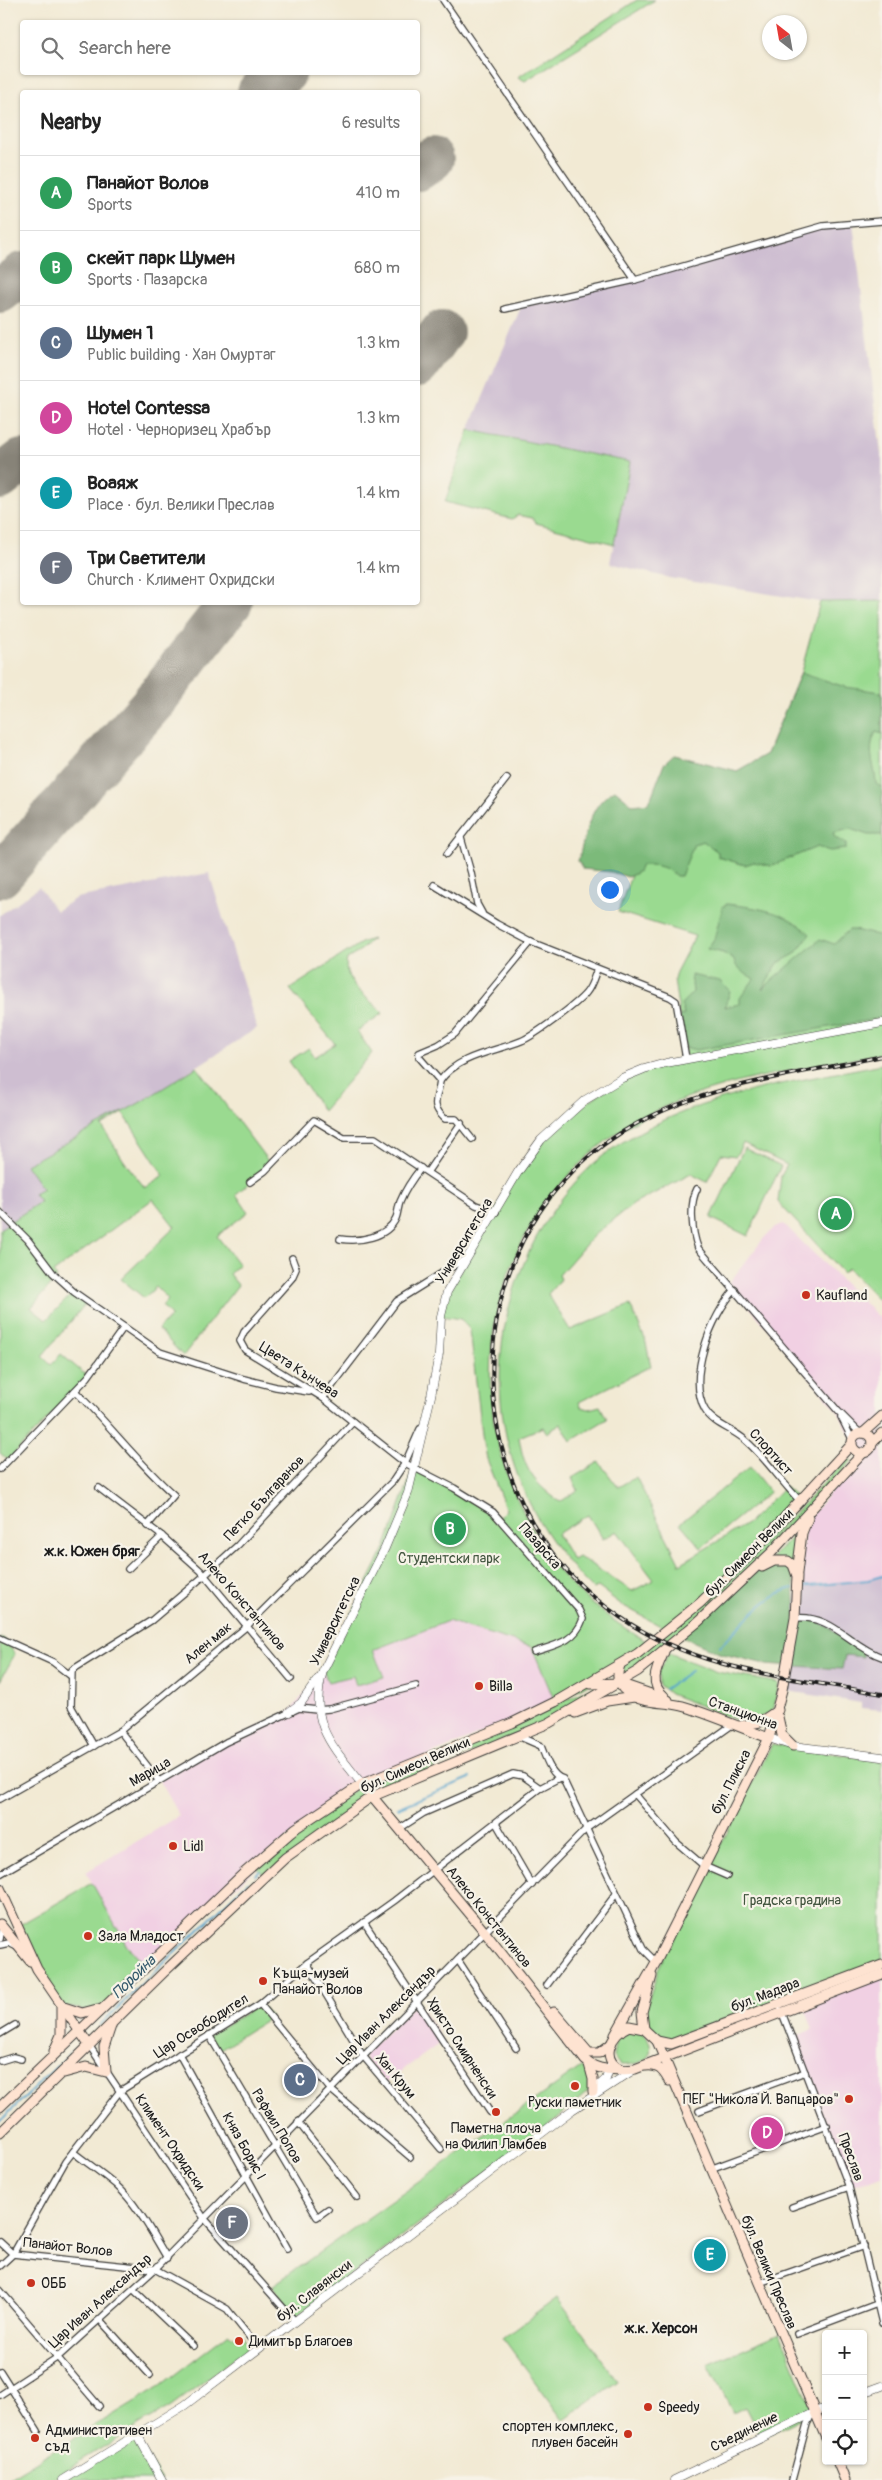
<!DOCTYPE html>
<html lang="en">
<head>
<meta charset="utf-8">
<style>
  :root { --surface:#fff; --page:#f6f6f6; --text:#222; --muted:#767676; --line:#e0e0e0; --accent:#c8321e }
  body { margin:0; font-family:Pangolin,sans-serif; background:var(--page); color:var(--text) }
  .controls { position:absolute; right:15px; bottom:15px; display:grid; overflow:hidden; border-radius:5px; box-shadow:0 1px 4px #0004 }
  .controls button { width:45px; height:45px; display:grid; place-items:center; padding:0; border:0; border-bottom:1px solid var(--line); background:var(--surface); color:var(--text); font:25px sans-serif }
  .compass { position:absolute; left:762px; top:15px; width:45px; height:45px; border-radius:50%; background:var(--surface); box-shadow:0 1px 4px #0004; rotate:329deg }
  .you { position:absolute; left:609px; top:889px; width:18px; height:18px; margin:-12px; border:4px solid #fff; border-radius:50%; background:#1a73e8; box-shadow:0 0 0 8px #1a73e833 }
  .badge { display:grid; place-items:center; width:32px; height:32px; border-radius:50%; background:var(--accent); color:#fff; font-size:16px; font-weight:700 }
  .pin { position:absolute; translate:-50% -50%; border:2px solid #fff; box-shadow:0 1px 5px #0006 }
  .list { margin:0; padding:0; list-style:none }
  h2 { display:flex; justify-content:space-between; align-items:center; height:65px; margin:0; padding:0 20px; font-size:21px }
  h2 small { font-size:16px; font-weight:400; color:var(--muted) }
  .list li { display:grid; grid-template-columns:32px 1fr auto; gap:15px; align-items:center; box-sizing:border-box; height:75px; padding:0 20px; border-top:1px solid var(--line) }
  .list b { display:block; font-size:19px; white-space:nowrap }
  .list p { margin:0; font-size:16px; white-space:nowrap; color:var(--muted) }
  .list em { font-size:16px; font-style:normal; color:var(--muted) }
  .icon { flex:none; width:28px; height:28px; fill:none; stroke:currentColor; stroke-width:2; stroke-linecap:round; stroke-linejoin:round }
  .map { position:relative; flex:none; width:882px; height:2480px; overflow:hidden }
  .search { position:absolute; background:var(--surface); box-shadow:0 1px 4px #0004; left:20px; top:20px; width:400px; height:55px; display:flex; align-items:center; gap:12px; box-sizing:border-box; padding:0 18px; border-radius:5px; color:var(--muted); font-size:19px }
  .panel { position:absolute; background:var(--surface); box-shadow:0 1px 4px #0004; left:20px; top:90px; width:400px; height:515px; border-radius:5px }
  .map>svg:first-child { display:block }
  .built { fill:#f1d0e3 }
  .industrial { fill:#cebed1 }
  .green { fill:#9ada90; stroke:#5b7b56; fill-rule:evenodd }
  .forest { fill:#7bba7a; stroke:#4c6b4b }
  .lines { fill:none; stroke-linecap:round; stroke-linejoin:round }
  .stream { stroke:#51a3cc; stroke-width:2 }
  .runway { stroke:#878378; stroke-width:44 }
  .minor-casing { stroke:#3c3b38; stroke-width:8 }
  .tertiary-casing { stroke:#3c3b38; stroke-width:9 }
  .secondary-casing { stroke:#3c3b38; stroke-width:11 }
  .minor { stroke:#fff; stroke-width:5.5 }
  .tertiary { stroke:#fff; stroke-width:8 }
  .secondary { stroke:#fee3d1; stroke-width:9 }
  .rail-casing { stroke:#1c1c1c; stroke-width:4 }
  .rail { stroke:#f7f3e8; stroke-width:2; stroke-dasharray:5.5; stroke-linecap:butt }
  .poi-dot { fill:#c8321e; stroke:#f7f3e8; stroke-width:2 }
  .labels { text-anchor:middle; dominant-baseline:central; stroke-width:4.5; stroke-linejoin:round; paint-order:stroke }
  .street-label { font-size:14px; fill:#1c1c1c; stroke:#f7f3e8 }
  .poi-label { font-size:14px; fill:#1c1c1c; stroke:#f7f3e8; text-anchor:start }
  .park-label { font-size:14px; fill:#42553f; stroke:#f7f3e8 }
  .neighbourhood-label { font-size:15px; font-weight:bold; fill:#1c1c1c; stroke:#f7f3e8 }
  .water-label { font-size:15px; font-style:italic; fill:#34596b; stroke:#f7f3e8 }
</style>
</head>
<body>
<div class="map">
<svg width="882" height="2480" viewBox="0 0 882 2480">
  <rect width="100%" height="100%" fill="#f7f3e8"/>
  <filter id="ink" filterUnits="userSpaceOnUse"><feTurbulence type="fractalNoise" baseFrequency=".02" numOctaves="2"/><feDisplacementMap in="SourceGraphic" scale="10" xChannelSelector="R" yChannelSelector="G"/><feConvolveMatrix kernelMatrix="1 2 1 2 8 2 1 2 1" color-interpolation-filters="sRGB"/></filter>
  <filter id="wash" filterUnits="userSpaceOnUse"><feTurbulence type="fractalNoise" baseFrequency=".0096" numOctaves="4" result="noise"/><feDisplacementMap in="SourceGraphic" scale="20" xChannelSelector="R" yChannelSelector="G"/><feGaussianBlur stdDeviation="1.12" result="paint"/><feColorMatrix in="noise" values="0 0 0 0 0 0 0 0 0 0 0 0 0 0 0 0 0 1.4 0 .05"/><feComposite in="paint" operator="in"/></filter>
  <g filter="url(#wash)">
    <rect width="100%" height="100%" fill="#f2ead4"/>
    <g class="built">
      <polygon points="782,1224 786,1226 882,1320 882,1576 868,1580 798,1588 805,1523 862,1454 854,1450 852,1439 838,1411 729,1283 764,1238 775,1227"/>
      <polygon points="448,1621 532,1647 555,1702 377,1777 320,1811 146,1966 127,1946 86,1872 179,1816 159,1781 226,1742 289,1712 323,1671 328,1682 353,1676 355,1684 383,1677 373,1650"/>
      <polygon points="882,1974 882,2175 849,2187 792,2038 813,2029 803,2004"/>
      <polygon points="417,2002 443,2041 386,2082 363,2056"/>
    </g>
    <g class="industrial">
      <polygon points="853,223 882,462 882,601 820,602 669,578 610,563 630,462 469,430 521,307 635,280 823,226"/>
      <polygon points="209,873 257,1028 141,1102 27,1165 43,1189 40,1202 0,1229 0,915 39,887 56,911 76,898"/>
      <polygon points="882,1576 882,1710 861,1708 861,1703 782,1690 798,1588 868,1580"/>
    </g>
    <g class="green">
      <polygon points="637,0 655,0 525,81 518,77"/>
      <polygon points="469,430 630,462 614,544 536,523 532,518 518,515 512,519 445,502"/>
      <path d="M882,601V1053C793,1072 684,1082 610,1138C493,1225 457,1381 523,1511C533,1531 542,1552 557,1569C583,1600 616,1624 651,1644L668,1630L622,1605L598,1587L593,1589C495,1495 472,1358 536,1238C557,1200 588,1162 626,1140C703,1093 795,1082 882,1064V1303L848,1268L843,1273L778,1202L781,1176L787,1165L743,1143L736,1156L721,1154L707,1182L691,1174L634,1204L594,1235L559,1275L561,1279L548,1294L570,1330L630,1305L645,1339L651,1366L579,1402L581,1407L589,1409L600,1406L607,1419L571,1441L561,1424L547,1433L543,1427L519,1437C524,1470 533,1482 560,1502L578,1490L572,1478L599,1462L618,1487L636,1477L680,1564L748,1523L785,1486L801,1502L761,1548L848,1458L852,1461C779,1538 707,1618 620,1679L622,1666L555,1702L532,1647L448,1621L373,1650L384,1677L356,1685L353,1676L328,1682L323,1671L385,1548L414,1467L499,1517L506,1510L486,1459L483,1442L470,1330L461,1319L441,1316L447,1292L518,1172L553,1127L622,1078L686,1059L674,980L676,972L695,936L618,912L674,755L737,771L767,754L801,672L820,602ZM588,1515L603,1539L617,1531L654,1580L632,1591L586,1561L578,1557L573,1560L557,1534Z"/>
      <path d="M372,939L359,952L347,959C341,982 370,999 383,1013L357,1031L372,1053L323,1111L289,1061L309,1048L315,1057L335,1044L290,989L361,943Z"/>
      <path d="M197,1067L271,1165L236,1194L248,1212L217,1236L239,1265L229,1274L238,1285L183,1356L158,1329L171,1316L162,1306L168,1299L156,1287L144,1298L121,1279L175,1227L153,1199L53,1273L57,1277L31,1308L46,1320L74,1292L87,1302L42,1356L51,1365L61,1354L88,1377L8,1460L0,1453V1229L40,1202L34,1194L43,1189L26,1165L141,1102ZM123,1113L164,1176L145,1188L124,1161L102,1126Z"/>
      <polygon points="744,1148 781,1166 748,1236 711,1218"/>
      <polygon points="750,1467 770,1492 701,1548 680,1523"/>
      <polygon points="798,1531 795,1564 771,1558"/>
      <polygon points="0,1638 5,1640 15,1654 0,1681"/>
      <polygon points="669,1653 717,1672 779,1683 774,1708 766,1715 750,1720 737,1720 670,1694 659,1685 658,1672"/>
      <polygon points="596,1685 609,1685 549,1721 381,1789 376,1780 515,1725"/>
      <path d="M772,1744L882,1761V1962L674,2039C665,2039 660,2037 653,2030C638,2011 654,1991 658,1969Z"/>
      <polygon points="362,1784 371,1797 265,1876 254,1864"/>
      <polygon points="92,1883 127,1946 146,1966 106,2004 93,2011 61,2006 37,1969 21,1924"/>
      <polygon points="260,2004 271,2017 217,2051 209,2035"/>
      <path d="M627,2030L643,2031C661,2055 644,2066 620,2065L613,2057L615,2043Z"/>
      <polygon points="581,2067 585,2068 591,2078 590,2090 546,2127 297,2316 272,2286"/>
      <polygon points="557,2298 618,2381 563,2420 503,2338"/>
      <polygon points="229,2333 234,2337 242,2334 248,2344 246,2350 171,2406 49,2480 6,2480 157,2388"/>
      <polygon points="780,2333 813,2412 761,2438 745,2407 733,2413 708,2364"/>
      <polygon points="134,2436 162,2480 63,2480"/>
    </g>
    <g class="forest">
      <path d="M801,672L845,687L882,692V734L876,732C866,752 875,763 876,784L882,787V835H868L850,829L833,833L835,838L846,843V849L830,851L817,847L771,866L754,862L745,865L718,857V852L703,841L694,844L681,876H676C664,865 657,865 641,865L638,872L628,877L611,872L583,869L578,861C586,834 589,804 615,790L633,805L649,803L664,764L674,755L737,771L767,754Z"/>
      <path d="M727,904C759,908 786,911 810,934L795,954L778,963L762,989L820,939L834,944L849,930H854L882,936V1018L696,1050L684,1047L679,1016L684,1015L681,1004L693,992L691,975L720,981L730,991L725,1007L740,1004V998L754,979C746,973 736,971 734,960L723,953L707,949L714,939L723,906Z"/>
      <polygon points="767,1563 793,1565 796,1618 811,1617 864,1649 863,1657 845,1655 842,1669 765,1664 719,1653 681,1636"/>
    </g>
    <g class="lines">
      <g class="stream">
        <polyline points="800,1587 868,1580 882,1576"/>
        <path d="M720,1646C740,1627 766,1593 793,1588"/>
        <polyline points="665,1689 692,1670"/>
        <polyline points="397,1808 470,1778"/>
        <polyline points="255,1875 260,1871"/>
        <polyline points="100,2025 248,1882"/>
        <polyline points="0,2121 75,2049"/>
      </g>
      <g class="runway">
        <polyline points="259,92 285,72"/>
        <polyline points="418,169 432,159"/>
        <polyline points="0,291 22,274"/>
        <polyline points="418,365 442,332"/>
        <polyline points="0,478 22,461"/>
        <polyline points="0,876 151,705 231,602"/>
      </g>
    </g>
  </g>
  <g filter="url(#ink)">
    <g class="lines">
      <defs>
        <g id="minor">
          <polyline points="443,0 635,280"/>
          <polyline points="505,309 635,280 823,226 882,221"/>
          <polyline points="461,838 471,873 477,904 482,913"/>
          <polyline points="447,854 507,778"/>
          <polyline points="434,885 497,924 531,942 670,997 676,1001 686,1059"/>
          <path d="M440,1081C458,1055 494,1052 521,1041C534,1036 577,1004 586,993C592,986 594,977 597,969"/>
          <path d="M472,1139L456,1119H445C429,1104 438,1099 440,1081L419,1057V1053L438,1045L455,1034L531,942"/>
          <polyline points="428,1171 461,1123"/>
          <polyline points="250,1182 265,1171 314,1120 344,1138 375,1138 476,1205 496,1212"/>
          <path d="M697,1189C689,1204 692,1232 698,1248L838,1411L860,1433"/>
          <polyline points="0,1212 28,1240 53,1273 74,1292 160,1352 244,1379 276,1387 309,1392"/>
          <path d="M340,1239C359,1242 387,1238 396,1218C398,1213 398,1207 400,1202C405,1190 412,1179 421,1168"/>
          <path d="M292,1258L296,1269L292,1278L244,1332L240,1341L245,1350L323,1398L405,1463L454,1488L493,1512L579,1610L583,1619C575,1642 555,1645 534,1652"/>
          <path d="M735,1290C711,1315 687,1378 705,1410C714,1425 733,1429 745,1440C766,1458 782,1483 801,1502"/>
          <path d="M75,1391C110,1425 138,1463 174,1495L147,1526"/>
          <polyline points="323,1398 397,1301 466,1258"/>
          <polyline points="841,1417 852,1439"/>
          <polyline points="0,1469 88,1377 124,1327"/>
          <polyline points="99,1488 162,1536 201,1571 291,1679"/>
          <polyline points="128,1569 162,1536"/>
          <path d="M795,1618C832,1614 850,1646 882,1657"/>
          <polyline points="0,1638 53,1662 71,1676"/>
          <polyline points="120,1731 159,1781"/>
          <path d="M518,1736L541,1746C545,1756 551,1776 563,1779L643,1949L656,1962"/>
          <polyline points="94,1746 71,1706 72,1670 152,1620 205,1575 238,1545 353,1422"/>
          <polyline points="635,1794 676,1842 704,1866 727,1876"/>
          <polyline points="0,1799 120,1731 246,1627 393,1481 405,1463 420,1429"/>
          <polyline points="496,1823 532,1885"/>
          <polyline points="399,1829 424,1813 513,1774 523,1776 540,1788"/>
          <polyline points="0,1874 226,1742 299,1708 317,1710 329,1709 416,1686"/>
          <polyline points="364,1922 490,2112"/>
          <polyline points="0,1939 2,1926"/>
          <polyline points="0,1945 9,1943 17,1947"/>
          <polyline points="458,1960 516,2048"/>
          <polyline points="307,1963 363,2056 441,2149"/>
          <polyline points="547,1985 616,1894"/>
          <polyline points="260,2004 330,2089 410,2157"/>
          <polyline points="781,2010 849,2187 882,2323"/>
          <polyline points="0,2034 15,2025"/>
          <polyline points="209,2035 317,2217 328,2209"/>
          <polyline points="89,2045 204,2218 295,2321"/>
          <polyline points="179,2054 287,2249"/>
          <polyline points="0,2061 13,2057 21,2059"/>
          <polyline points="699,2111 805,2072"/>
          <polyline points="298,2122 357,2197"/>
          <path d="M73,2152C87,2163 102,2173 116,2185C138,2205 152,2233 167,2258"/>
          <polyline points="710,2169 827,2126"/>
          <polyline points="792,2207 849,2187"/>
          <polyline points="0,2242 13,2254 155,2269 227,2309 259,2349"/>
          <polyline points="0,2266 13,2254 65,2162 120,2091 260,2004 307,1963 394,1901 540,1788 559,1778"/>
          <polyline points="759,2283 864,2246"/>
          <polyline points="0,2290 99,2406"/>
          <polyline points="134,2290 193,2346"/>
          <polyline points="100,2320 150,2375"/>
          <polyline points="797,2334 877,2304"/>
          <polyline points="0,2371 38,2431"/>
          <polyline points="0,2395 58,2357 155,2269 586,1829 732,1725"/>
          <polyline points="792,2480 807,2424 812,2414"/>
        </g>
        <g id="tertiary">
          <polyline points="289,1712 301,1703 318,1679"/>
          <polyline points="769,1738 793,1746 882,1757"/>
          <path d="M362,1784C331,1745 308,1723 323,1671L385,1548L408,1493L431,1396L439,1354L441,1316L447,1292L518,1172L541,1140L585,1100L622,1078L644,1069L666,1063L882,1023"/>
          <polyline points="593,2091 606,2079 611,2064"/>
          <polyline points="863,2393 882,2386"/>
          <polyline points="137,2434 162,2480"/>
          <polyline points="63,2480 185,2405 572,2110 635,2069"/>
          <polyline points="674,2480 826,2407"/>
        </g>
        <g id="secondary">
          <circle cx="862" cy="1443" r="10"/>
          <polyline points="863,1433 882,1416"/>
          <polyline points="872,1443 882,1433"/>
          <polyline points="797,1573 802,1533 808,1518"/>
          <path d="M664,1652C657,1668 648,1683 664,1696"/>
          <path d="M620,1665C616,1676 617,1685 627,1692C642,1705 668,1701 686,1707C714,1716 742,1728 769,1738"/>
          <polyline points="591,1684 619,1683 668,1700"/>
          <polyline points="575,1713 607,1701 634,1697"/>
          <polyline points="778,1717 782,1735 793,1746"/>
          <polyline points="740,1726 760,1722 778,1710"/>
          <path d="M362,1784L484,1931L585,2060C597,2072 619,2070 635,2069L882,1974"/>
          <polyline points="0,1888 37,1969 89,2045"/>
          <polyline points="0,1924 30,1961"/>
          <polyline points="554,2012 589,2053 599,2053 611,2044"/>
          <polyline points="644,2029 642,2012 652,1976"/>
          <polyline points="615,2035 656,1962 769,1738 782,1690 795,1618 797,1576 793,1565 788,1561 774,1561 762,1567"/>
          <polyline points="657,2041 671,2044 882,1965"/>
          <polyline points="54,2051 61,2035 61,2006 82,2013 97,2009"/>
          <polyline points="589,2064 593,2079 593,2092"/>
          <path d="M645,2066C658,2064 663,2070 669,2081"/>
          <path d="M621,2069C599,2060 611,2033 629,2026L644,2029L657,2041L826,2438"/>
          <polyline points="64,2073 86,2067 106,2072 104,2047 111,2026"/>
          <polyline points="0,2107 243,1874 296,1828 362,1784 512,1723 555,1702 637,1654 700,1603 749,1556 851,1445"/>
          <polyline points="0,2133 163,1973 285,1858 371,1797 549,1723 638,1671 699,1621 772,1552 862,1454"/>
          <polyline points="837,2461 845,2480"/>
        </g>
      </defs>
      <use href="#minor" class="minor-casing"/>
      <use href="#tertiary" class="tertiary-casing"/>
      <use href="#secondary" class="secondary-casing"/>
      <use href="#minor" class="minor"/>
      <use href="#tertiary" class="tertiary"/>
      <use href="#secondary" class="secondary"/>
      <defs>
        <path id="rail" d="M882,1056C793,1076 698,1084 619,1134C446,1245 454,1505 620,1617C699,1672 790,1677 882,1694"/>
      </defs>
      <use href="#rail" class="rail-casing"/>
      <use href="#rail" class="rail"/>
    </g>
  </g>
  <g class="poi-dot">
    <circle cx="806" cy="1295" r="5"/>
    <circle cx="479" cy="1686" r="5"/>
    <circle cx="173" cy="1846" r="5"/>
    <circle cx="88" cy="1936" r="5"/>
    <circle cx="263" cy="1981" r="5"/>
    <circle cx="575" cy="2086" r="5"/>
    <circle cx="849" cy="2099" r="5"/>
    <circle cx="496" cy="2112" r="5"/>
    <circle cx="31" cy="2283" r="5"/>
    <circle cx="239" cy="2341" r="5"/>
    <circle cx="648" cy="2407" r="5"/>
    <circle cx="628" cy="2434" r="5"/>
    <circle cx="35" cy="2438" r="5"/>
  </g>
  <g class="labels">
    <g class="street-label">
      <text transform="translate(464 1241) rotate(-59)">Университетска</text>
      <text transform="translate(299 1370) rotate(33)">Цвета Кънчева</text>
      <text transform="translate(771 1452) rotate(48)">Спортист</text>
      <text transform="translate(264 1498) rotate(-47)">Петко Българанов</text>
      <text transform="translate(540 1546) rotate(49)">Пазарска</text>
      <text transform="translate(749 1553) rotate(-45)">бул. Симеон Велики</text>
      <text transform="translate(242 1601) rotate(49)">Алеко Константинов</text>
      <text transform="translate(335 1621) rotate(-64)">Университетска</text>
      <text transform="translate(208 1643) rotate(-40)">Ален мак</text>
      <text transform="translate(743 1713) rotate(20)">Станционна</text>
      <text transform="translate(415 1765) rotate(-24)">бул. Симеон Велики</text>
      <text transform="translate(150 1772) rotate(-30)">Марица</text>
      <text transform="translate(731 1782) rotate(-63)">бул. Плиска</text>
      <text transform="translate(489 1917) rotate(51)">Алеко Константинов</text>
      <text transform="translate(765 1995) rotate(-21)">бул. Мадара</text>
      <text transform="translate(386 2015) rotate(-45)">Цар Иван Александър</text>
      <text transform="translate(201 2026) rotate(-32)">Цар Освободител</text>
      <text transform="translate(462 2048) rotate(57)">Христо Смирненски</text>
      <text transform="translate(396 2076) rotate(50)">Хан Крум</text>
      <text transform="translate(277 2126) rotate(59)">Рафаил Попов</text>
      <text transform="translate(170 2142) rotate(56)">Климент Охридски</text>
      <text transform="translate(244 2146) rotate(61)">Княз Борис I</text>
      <text transform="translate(851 2157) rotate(70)">Преслав</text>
      <text transform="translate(68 2247) rotate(6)">Панайот Волов</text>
      <text transform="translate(769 2272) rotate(67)">бул. Велики Преслав</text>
      <text transform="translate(314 2291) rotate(-38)">бул. Славянски</text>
      <text transform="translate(100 2301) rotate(-42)">Цар Иван Александър</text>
      <text transform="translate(744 2432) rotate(-26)">Съединение</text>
    </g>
    <g class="poi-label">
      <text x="816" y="1295">Kaufland</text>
      <text x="489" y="1686">Billa</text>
      <text x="183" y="1846">Lidl</text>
      <text x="98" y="1936">Зала Младост</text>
      <text x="273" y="1973">Къща-музей<tspan x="273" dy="16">Панайот Волов</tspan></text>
      <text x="839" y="2099" text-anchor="end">ПЕГ "Никола Й. Вапцаров"</text>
      <text x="575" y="2102" text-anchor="middle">Руски паметник</text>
      <text x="496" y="2128" text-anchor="middle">Паметна плоча<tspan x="496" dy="16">на Филип Ламбев</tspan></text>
      <text x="41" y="2283">ОББ</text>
      <text x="249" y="2341">Димитър Благоев</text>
      <text x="658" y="2407">Speedy</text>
      <text x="618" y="2426" text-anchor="end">спортен комплекс,<tspan x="618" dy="16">плувен басейн</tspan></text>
      <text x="45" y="2430">Административен<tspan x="45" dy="16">съд</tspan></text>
    </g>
    <g class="park-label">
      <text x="449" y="1558">Студентски парк</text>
      <text x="792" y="1900">Градска градина</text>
    </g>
    <g class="neighbourhood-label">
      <text x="92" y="1551">ж.к. Южен бряг</text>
      <text x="661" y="2328">ж.к. Херсон</text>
    </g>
    <g class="water-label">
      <text transform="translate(134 1977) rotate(-44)">Поройна</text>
    </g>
  </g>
</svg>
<div class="controls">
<button>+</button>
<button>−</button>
<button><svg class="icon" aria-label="locate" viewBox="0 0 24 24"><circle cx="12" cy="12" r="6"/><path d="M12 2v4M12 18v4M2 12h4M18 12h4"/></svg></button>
</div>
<svg class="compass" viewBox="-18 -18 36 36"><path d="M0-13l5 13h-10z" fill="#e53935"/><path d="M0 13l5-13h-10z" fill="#767676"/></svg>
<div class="you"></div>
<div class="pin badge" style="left:836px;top:1214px;background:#2e9e5b">A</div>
<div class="pin badge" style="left:450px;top:1529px;background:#2e9e5b">B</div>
<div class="pin badge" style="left:300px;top:2080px;background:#5c6f8a">C</div>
<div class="pin badge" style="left:767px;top:2133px;background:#d1479c">D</div>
<div class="pin badge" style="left:710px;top:2255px;background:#0f9aa8">E</div>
<div class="pin badge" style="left:232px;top:2223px;background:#6b7280">F</div>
<div class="search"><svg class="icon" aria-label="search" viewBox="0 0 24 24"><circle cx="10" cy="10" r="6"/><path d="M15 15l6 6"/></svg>Search here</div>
<section class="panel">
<h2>Nearby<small>6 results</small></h2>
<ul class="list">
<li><span class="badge" style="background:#2e9e5b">A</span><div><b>Панайот Волов</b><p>Sports</p></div><em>410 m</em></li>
<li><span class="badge" style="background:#2e9e5b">B</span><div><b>скейт парк Шумен</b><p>Sports · Пазарска</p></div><em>680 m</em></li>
<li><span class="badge" style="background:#5c6f8a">C</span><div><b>Шумен 1</b><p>Public building · Хан Омуртаг</p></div><em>1.3 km</em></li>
<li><span class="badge" style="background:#d1479c">D</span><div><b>Hotel Contessa</b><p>Hotel · Черноризец Храбър</p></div><em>1.3 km</em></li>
<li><span class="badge" style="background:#0f9aa8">E</span><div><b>Воаяж</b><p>Place · бул. Велики Преслав</p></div><em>1.4 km</em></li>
<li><span class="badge" style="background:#6b7280">F</span><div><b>Три Светители</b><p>Church · Климент Охридски</p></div><em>1.4 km</em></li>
</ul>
</section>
</div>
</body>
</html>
